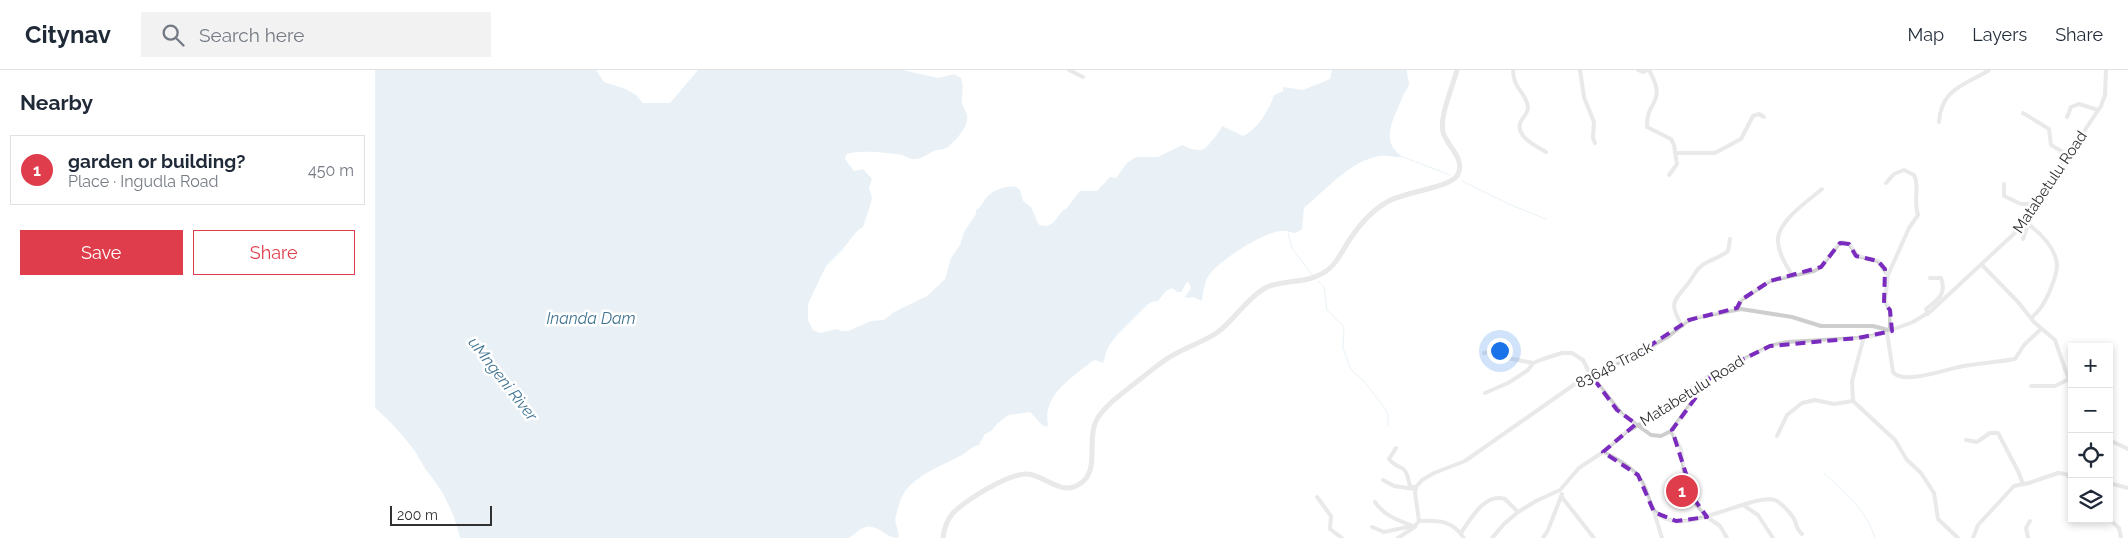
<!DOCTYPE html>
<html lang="en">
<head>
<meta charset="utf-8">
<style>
  :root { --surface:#fff; --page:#f2f2f3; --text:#1f2937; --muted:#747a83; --line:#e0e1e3; --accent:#df3d4b }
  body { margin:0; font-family:Raleway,sans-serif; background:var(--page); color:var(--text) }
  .controls { position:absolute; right:15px; bottom:15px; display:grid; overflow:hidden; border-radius:0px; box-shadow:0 2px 8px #0003 }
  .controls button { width:45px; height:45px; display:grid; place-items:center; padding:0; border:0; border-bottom:1px solid var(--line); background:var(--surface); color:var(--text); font:25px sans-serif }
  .scale { position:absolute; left:15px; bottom:12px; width:102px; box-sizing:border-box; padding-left:5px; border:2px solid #313131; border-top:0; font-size:14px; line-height:18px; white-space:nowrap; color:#313131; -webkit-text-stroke:4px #fff; paint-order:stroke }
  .you { position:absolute; left:1124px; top:280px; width:18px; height:18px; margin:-12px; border:4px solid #fff; border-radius:50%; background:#1a73e8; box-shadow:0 0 0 8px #1a73e833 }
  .badge { display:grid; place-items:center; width:32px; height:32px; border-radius:50%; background:var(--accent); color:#fff; font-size:16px; font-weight:700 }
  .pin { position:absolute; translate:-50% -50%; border:2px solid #fff; box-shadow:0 1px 5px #0006 }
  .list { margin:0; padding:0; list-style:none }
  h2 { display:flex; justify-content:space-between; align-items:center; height:65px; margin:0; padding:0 20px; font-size:21px }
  h2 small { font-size:16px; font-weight:400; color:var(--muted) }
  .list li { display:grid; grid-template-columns:32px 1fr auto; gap:15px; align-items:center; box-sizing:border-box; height:70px; margin:0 10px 10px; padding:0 10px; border:1px solid var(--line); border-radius:0px }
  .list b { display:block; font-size:19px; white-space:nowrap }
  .list p { margin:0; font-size:16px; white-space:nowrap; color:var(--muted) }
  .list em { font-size:16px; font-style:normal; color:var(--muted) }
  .actions { display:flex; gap:10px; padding:15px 20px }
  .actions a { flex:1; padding:11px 0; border:1px solid var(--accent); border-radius:0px; text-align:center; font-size:18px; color:var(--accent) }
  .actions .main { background:var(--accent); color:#fff }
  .icon { flex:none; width:28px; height:28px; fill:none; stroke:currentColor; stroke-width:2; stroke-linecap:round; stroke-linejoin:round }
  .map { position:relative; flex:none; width:1753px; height:468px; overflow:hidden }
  header { display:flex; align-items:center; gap:30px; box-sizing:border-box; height:70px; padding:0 25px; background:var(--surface); border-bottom:1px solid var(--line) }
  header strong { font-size:24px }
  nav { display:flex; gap:28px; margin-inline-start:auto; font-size:18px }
  .search { width:350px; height:45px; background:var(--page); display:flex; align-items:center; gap:12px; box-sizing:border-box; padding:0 18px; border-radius:0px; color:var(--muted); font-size:19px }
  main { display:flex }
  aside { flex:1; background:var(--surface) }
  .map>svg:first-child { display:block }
  .water { fill:#cee1ec }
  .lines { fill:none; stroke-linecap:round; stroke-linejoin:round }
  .stream { stroke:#cee1ec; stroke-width:1 }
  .minor { stroke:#cecece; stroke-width:4 }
  .tertiary { stroke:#cecece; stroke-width:5 }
  .marked { fill:none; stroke:#7b2cbf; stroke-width:4; stroke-dasharray:10 6; stroke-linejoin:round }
  .labels { text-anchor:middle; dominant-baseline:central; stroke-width:5; stroke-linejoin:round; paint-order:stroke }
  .street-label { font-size:15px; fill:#313131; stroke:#fff }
  .water-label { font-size:16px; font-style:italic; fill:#417492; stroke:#fff }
</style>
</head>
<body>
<header>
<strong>Citynav</strong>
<div class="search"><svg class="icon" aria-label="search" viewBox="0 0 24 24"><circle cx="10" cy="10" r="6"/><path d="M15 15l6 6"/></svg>Search here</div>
<nav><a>Map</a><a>Layers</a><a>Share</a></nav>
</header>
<main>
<aside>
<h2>Nearby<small></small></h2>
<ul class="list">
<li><span class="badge">1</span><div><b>garden or building?</b><p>Place · Ingudla Road</p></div><em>450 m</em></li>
</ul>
<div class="actions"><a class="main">Save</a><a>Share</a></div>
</aside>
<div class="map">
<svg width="1753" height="468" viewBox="0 0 1753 468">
  <rect width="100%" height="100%" fill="#fff"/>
  <path class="water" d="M0,0H221L229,12L251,19L261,25L268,33H295L323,0H528L563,8L579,4L586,8C589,17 587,22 587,31C587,36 591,40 592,45C594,57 581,70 573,77C570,80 563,79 559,81C552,84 546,90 538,89C534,89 531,86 527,85C516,83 478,79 471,85L470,89L479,101L488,99L497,109L494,118L497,128L495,136L488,157L482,161L468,179L451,196L433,234V250L438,260L445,263L462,259L467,261H473L496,251L509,250L519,242L552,226L570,209L576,188L585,175L589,162L601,144V140C606,137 606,135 609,131C615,121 630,115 641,117L645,120L648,131L656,137L664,155L672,156L678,153L688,140L691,139L705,121H722L735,107L741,108L752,93L761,87H783L807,75C818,80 827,84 835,73C840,67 844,63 847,56L868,66C883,59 894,40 899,25L908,21V17L928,20L955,9L957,0H1032C1032,11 1038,13 1029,23C1021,46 1002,71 1028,87C1020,88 1013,85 1005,86C976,90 951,120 929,138L927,159L921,163C915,163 911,160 906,161C888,162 844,191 834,205C829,213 828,223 827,231L818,227L814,228L810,227L816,218L814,213L812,212L806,222H802L797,218L791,221L783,231L776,232L771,236L742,265L733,277L728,293L720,290L716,292C697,308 667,325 673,355L672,357L667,355L655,342L634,345L624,352L616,361L610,364L604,375C597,376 593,382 587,385C567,396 542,404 529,423C525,429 523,439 521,446C518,454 526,461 523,468C510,468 502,452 488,458C483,460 479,465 474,468H85C79,442 68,420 51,400C47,394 44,387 39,380C28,365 14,350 0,338Z"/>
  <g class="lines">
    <g class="stream">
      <polyline points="1028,87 1075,105"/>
      <polyline points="1087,111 1136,135 1171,149"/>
      <polyline points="913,163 917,178 937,205"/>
      <polyline points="943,211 949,217 952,240 969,257 968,278 976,300 988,310 1009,337 1013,345 1013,356"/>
      <path d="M1449,403C1469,422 1492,440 1500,468"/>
    </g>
    <g class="minor">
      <polyline points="694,0 708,7"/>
      <path d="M1138,0C1138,19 1151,22 1153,37C1153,43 1149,46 1146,51C1139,66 1161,76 1171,82"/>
      <polyline points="1205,0 1209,27 1219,52 1218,68 1220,73"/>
      <polyline points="1263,0 1268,2 1273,0"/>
      <path d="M1274,0C1293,34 1271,29 1272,57L1296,69L1299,75L1302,94L1294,105"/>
      <polyline points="1648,43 1674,59 1676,75 1693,85"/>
      <polyline points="1692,47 1696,37 1704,34 1723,40"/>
      <path d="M1564,52C1566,18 1591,15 1614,0"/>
      <polyline points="1300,83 1340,83 1366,69 1378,46 1384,44 1389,47"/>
      <path d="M1511,113L1519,104L1529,100L1539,105C1545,115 1538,130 1543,145L1534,158L1513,205L1510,231L1515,240V260"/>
      <polyline points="1629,114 1629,126 1646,134 1661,134"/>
      <path d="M1653,154C1666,163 1682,180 1682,196C1682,205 1677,215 1674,223C1669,233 1665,241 1656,248"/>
      <polyline points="1648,169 1653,154 1654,145"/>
      <polyline points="1607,195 1643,232 1659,252 1680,270 1691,302 1697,314"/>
      <path d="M1417,205C1411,195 1404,184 1403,172C1401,152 1434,130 1447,119"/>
      <polyline points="1363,239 1366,230 1395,211 1439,201 1446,197 1463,175 1467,172 1474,174 1483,186 1503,191 1513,205"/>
      <path d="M1553,244L1551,239C1563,230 1572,224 1566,208H1555"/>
      <path d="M1307,256C1294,233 1298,232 1312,215C1319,207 1320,199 1329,194C1337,189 1346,187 1353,181L1355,169"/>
      <path d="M1512,262L1518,302C1528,316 1574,298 1589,296C1606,293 1623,292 1640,289L1649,275L1666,259"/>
      <polyline points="1489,267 1477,311 1478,331 1520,370 1532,390 1546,403 1559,423 1563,449 1583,468"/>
      <polyline points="1109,283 1118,281 1127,287 1158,293"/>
      <polyline points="1656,316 1680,316 1694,309"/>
      <polyline points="1110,323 1133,313 1153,300 1158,293 1168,289 1187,283 1197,283 1208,290 1215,304 1247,344 1276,365 1286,366 1296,361 1306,379 1309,402 1320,433 1332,447 1345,456 1352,468"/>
      <polyline points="1296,361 1336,306"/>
      <polyline points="1402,366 1412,345 1427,333 1440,330 1459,334 1478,331"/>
      <polyline points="1591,370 1602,372 1615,363 1623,363 1643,401 1648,414"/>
      <polyline points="1734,370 1753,379"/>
      <path d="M1021,378L1014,389C1027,404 1029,389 1035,416L1041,418"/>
      <path d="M1228,382C1240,388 1254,395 1263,406C1278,423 1269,445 1298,451C1325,456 1386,421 1402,431C1408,435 1417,444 1420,451C1422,456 1422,460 1427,464"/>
      <polyline points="1008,410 1019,416 1039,419"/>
      <polyline points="1734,413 1753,418"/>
      <polyline points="1186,426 1219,468"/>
      <polyline points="942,427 956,446 955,459 967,468"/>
      <path d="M1000,432C1010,447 1024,450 1040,457"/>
      <polyline points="1368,435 1383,445 1398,468"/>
      <polyline points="1279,442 1287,468"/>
      <polyline points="1734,449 1744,458 1746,468"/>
      <path d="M1044,451C1063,450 1077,450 1089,468"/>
      <polyline points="997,457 1009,462 1037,456"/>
      <path d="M1086,463C1095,450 1110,422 1130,429L1143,442"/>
      <polyline points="1023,468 1038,458 1044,451 1040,423 1041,417 1047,410 1059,403 1090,391 1210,307 1259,286 1294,266 1311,252 1319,248 1366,239 1417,247 1446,256 1498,256 1517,261"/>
      <polyline points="1117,468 1129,454 1143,442 1161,431 1185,420 1204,398 1228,382 1251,362 1289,341 1312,321 1338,304 1395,276 1412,272 1483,268 1503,265 1538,252 1556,241 1643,160 1726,36 1730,25 1731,0"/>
      <polyline points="1168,468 1173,460 1187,424"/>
      <polyline points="1598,468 1603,455 1639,416 1654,413 1683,403 1691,404 1697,409"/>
      <polyline points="1653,468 1651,458 1655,451"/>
    </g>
    <path class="tertiary" d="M568,468C569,459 572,450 578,443C591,430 634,403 652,404C669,405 684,424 701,416C727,405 711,371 721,351C728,336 754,318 768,307C778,299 788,290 800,284C814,276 830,271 843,262C860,249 871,229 890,218C908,209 931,214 948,203C961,196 967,181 975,169C985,154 996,141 1012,132C1029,122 1073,118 1082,106C1092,89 1072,77 1068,62C1064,47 1078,16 1082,0"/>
  </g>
  <path d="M0 0H1753V468H0ZM1465,173L1474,174L1481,186L1503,191L1510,199L1509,233L1515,240L1517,261L1483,268L1395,276L1338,304L1297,360L1319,429L1332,447L1301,451L1279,442L1263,405L1228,382L1261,354L1242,340L1215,304L1259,286L1314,250L1362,238L1366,230L1395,211L1446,197Z" fill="#fff" fill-opacity=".55" fill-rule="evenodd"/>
  <path class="marked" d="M1465,173L1474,174L1481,186L1503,191L1510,199L1509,233L1515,240L1517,261L1483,268L1395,276L1338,304L1297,360L1319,429L1332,447L1301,451L1279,442L1263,405L1228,382L1261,354L1242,340L1215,304L1259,286L1314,250L1362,238L1366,230L1395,211L1446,197Z"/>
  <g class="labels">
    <g class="street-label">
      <text transform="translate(1675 112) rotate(-56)">Matabetulu Road</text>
      <text transform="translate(1239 295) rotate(-27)">83648 Track</text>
      <text transform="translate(1317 321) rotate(-32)">Matabetulu Road</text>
    </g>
    <g class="water-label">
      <text x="216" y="248">Inanda Dam</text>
      <text transform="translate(128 309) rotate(52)">uMngeni River</text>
    </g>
  </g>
</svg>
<div class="controls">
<button>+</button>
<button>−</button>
<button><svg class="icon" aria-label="locate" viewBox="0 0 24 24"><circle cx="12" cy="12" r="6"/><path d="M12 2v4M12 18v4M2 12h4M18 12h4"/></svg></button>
<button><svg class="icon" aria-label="layers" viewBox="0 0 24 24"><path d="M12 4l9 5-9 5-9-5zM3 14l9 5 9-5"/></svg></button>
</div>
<div class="scale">200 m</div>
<div class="you"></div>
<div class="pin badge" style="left:1307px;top:421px">1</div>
</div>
</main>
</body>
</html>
